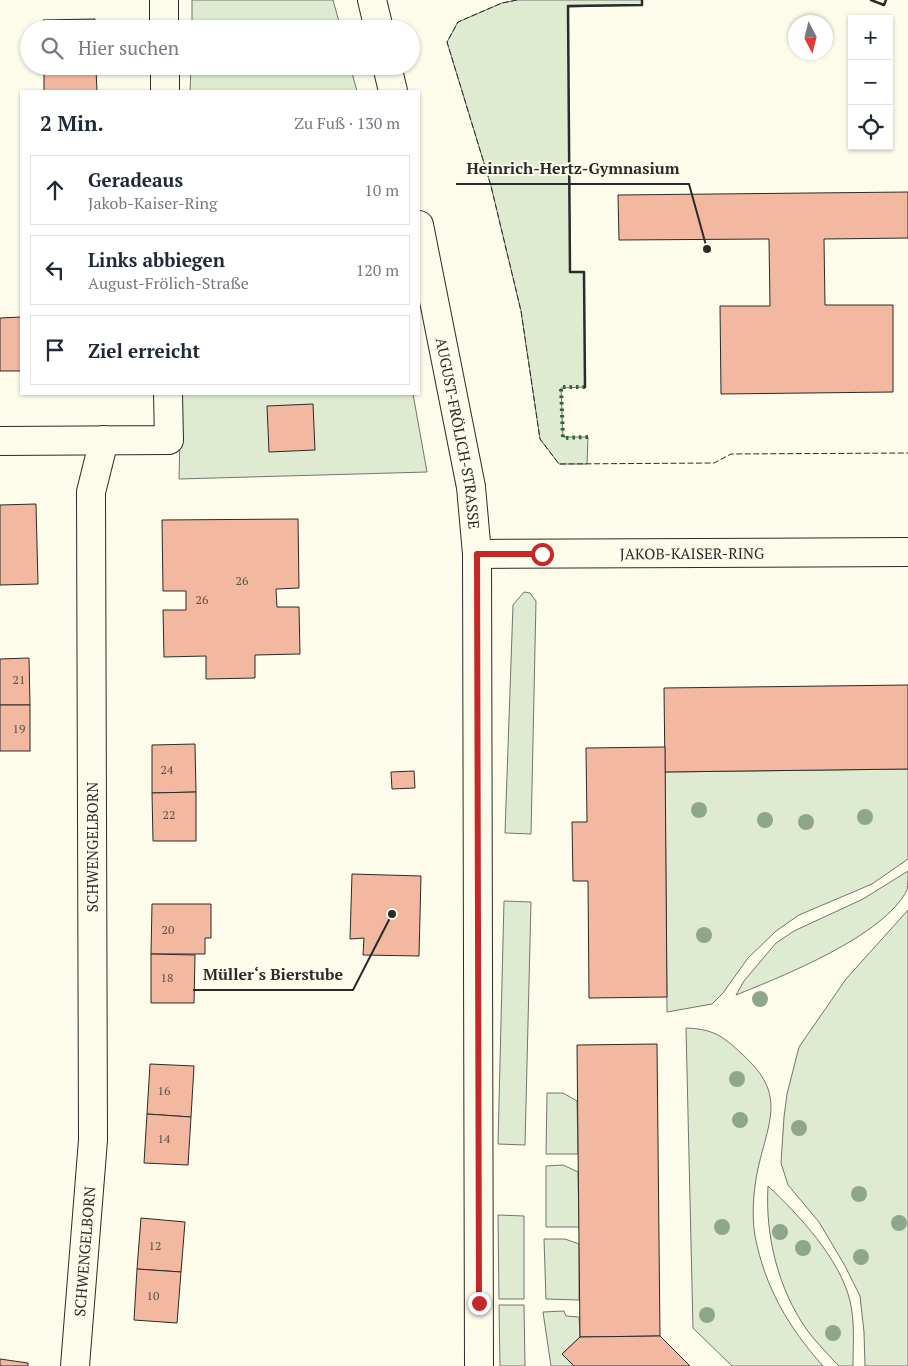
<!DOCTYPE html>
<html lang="de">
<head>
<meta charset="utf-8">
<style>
  :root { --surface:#fff; --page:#f2f2f3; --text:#1f2937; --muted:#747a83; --line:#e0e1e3 }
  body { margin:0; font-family:"PT Serif",serif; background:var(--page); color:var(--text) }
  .controls { position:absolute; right:15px; top:15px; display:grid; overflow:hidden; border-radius:0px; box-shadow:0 1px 4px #0004 }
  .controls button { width:45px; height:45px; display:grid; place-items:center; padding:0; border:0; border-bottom:1px solid var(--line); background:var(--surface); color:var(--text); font:25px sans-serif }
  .compass { position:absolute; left:788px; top:15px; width:45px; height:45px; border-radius:50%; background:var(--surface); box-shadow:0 1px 4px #0004; rotate:173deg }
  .stop { position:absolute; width:15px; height:15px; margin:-11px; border:4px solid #c62828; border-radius:50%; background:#fff }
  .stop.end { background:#c62828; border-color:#fff; box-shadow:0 1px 5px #0008 }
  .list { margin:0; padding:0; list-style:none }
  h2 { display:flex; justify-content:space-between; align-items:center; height:65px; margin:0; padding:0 20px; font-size:21px }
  h2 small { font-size:16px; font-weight:400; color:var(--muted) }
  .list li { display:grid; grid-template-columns:32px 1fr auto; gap:15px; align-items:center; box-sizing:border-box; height:70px; margin:0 10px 10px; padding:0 10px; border:1px solid var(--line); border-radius:0px }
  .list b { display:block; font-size:19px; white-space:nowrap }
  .list p { margin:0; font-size:16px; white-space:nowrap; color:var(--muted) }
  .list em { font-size:16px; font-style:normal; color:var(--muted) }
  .icon { flex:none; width:28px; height:28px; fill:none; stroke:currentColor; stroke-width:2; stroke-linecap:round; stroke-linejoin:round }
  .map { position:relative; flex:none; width:908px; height:1366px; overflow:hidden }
  .search { position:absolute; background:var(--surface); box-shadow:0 1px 4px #0004; left:20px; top:20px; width:400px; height:55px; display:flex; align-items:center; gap:12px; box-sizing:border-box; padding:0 18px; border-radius:28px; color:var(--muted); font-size:19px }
  .panel { position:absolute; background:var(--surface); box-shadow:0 1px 4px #0004; left:20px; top:90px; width:400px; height:305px; border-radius:0px }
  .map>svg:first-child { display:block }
  .green { fill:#deebd1; stroke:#74746e }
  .building { fill:#f2b8a0; stroke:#2b2b2b }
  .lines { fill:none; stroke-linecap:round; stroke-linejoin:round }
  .minor-casing { stroke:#2b2b2b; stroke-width:30 }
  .minor { stroke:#fdfbea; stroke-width:28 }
  .hedge { stroke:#34623c; stroke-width:4; stroke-dasharray:2.5 4; stroke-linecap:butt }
  .fence { stroke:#2b2b2b; stroke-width:1; stroke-dasharray:6 2.5; stroke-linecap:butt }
  .wall { stroke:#2b2b2b; stroke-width:2.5 }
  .tree { fill:#8ea78a }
  .route { stroke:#c62828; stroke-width:6 }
  .labels { text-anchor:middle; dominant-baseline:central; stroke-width:4; stroke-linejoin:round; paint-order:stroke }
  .number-label { font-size:12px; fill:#5d4e48 }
  .street-label { font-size:15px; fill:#2b2b2b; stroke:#fdfbea }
  .leader { fill:none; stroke:#2b2b2b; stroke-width:2 }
  .callout-dot { fill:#2b2b2b; stroke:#fdfbea; stroke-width:2 }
  .callout-label { font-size:16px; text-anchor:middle; font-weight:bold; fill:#2b2b2b; stroke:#fdfbea; stroke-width:4; stroke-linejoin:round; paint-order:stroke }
</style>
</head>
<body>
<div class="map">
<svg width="908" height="1366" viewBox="0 0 908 1366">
  <rect width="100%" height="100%" fill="#fdfbea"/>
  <g class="green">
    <polygon points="192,0 333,0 341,29 192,29"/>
    <polygon points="517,0 642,0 642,5 568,7 570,272 584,272 585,387 561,388 563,437 588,437 587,464 559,464 540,439 521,311 491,186 447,42 458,22 502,3"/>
    <polygon points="191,66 350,66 357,91 190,91"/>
    <polygon points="181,394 413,394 427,472 179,479"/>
    <polygon points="524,592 530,593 536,601 531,834 505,833 513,605"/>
    <polygon points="908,769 908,859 872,884 799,915 776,931 748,958 723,993 712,1004 667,1012 665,772"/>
    <path d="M908,871C908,877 908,885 907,890C884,936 783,976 736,995L744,981L776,943L794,931L863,899Z"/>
    <polygon points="504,901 531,902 525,1145 498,1144"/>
    <polygon points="908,910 908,1366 865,1366 864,1332 860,1296 845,1266 819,1222 788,1185 781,1163 784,1117 787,1094 799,1047 846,979"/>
    <path d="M686,1028C713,1029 723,1036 742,1054C783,1091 772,1114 760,1160C754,1183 751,1212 755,1236C765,1287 788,1327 823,1366H732L693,1328Z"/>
    <polygon points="547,1093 563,1093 577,1101 578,1154 546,1154"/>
    <polygon points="563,1165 578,1172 579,1227 546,1227 546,1166"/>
    <path d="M768,1186C799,1215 840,1259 850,1301C855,1322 853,1344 853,1366H839L835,1362C825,1351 815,1341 807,1330C778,1289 765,1235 768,1186Z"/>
    <polygon points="498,1215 524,1216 524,1299 499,1299"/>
    <polygon points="544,1239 565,1239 579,1244 579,1300 546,1299"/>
    <polygon points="499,1305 524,1305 525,1366 500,1366"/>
    <polygon points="564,1311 566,1316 579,1317 580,1337 562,1354 574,1366 551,1366 543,1312"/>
  </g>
  <g class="building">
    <polygon points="95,19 95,29 43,29 43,20"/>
    <polygon points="44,66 96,66 96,70 44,71"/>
    <polygon points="96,70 97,91 44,91 44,71"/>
    <polygon points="908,192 908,238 824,239 825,305 893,305 893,392 721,394 720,306 770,306 769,239 619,240 618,195"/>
    <polygon points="21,317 21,371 0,371 0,318"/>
    <polygon points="313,404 315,450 269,452 267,406"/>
    <polygon points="36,504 38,584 0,585 0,505"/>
    <polygon points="298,519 299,588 276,589 277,607 299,607 300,654 255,655 255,678 206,679 206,656 164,657 163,610 186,610 186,591 163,591 162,520"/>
    <polygon points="29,658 30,705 0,705 0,659"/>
    <polygon points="908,685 908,769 665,772 664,688"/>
    <rect x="0" y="705" width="30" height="46"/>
    <polygon points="195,744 196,792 152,793 152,745"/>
    <polygon points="665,747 667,997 589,998 588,881 573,881 572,822 587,822 586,748"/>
    <polygon points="414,771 415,788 392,789 391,772"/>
    <polygon points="196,792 196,841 153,841 152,793"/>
    <polygon points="352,874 421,876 419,956 363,955 364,938 350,939"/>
    <polygon points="152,904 211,904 211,938 205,938 205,954 151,954"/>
    <polygon points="151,954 195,955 194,1003 151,1003"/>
    <polygon points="657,1044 660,1336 580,1337 577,1045"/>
    <polygon points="150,1064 194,1066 191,1117 147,1114"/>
    <polygon points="147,1114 191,1117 188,1165 144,1163"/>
    <polygon points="141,1218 185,1222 181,1272 137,1269"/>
    <polygon points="137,1269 181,1272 177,1323 134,1320"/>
    <polygon points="660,1336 690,1366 574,1366 562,1354 580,1337"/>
    <polygon points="0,1359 28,1363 28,1366 0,1366"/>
  </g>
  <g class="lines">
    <defs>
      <g id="minor">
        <polyline points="164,0 164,29"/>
        <polyline points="372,0 379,29"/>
        <polyline points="165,66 165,91"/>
        <polyline points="387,66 393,91"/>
        <path id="s1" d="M419,225L471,487L477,554L479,1366"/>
        <polyline points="0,441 169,440 168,394"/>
        <path id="s2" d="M477,554L908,552"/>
        <path id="s3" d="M75,1366L93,1140L91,492L104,440"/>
      </g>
    </defs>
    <use href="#minor" class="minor-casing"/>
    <use href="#minor" class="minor"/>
    <polyline class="hedge" points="585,387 561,387 563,438 588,437"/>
    <polyline class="fence" points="517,0 502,3 458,22 447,42 491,186 521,311 540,439 559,464 714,463 731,454 908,453"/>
    <g class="wall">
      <polyline points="871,0 884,5 886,0"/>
      <polyline points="585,387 584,272 570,272 568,6 642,5 642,0"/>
    </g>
  </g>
  <g class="tree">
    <circle cx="699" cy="810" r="8"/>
    <circle cx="865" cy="817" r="8"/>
    <circle cx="765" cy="820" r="8"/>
    <circle cx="806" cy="822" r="8"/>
    <circle cx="704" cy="935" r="8"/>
    <circle cx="760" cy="999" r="8"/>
    <circle cx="737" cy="1079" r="8"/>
    <circle cx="740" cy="1120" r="8"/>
    <circle cx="799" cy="1128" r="8"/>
    <circle cx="859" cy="1194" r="8"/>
    <circle cx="899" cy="1223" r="8"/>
    <circle cx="722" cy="1227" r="8"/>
    <circle cx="780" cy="1232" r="8"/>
    <circle cx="803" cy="1248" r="8"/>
    <circle cx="861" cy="1257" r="8"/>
    <circle cx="707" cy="1315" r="8"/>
    <circle cx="833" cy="1333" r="8"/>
  </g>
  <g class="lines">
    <polyline class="route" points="479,1303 477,554 542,554"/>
  </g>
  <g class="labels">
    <g class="number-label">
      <text x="242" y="580">26</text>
      <text x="202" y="599">26</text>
      <text x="19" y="679">21</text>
      <text x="19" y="728">19</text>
      <text x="167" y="769">24</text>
      <text x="169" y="814">22</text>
      <text x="168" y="929">20</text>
      <text x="167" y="977">18</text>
      <text x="164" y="1090">16</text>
      <text x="164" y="1138">14</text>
      <text x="155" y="1245">12</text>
      <text x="153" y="1295">10</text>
    </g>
    <g class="street-label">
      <text stroke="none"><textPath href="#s1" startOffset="212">AUGUST-FRÖLICH-STRASSE</textPath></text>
      <text stroke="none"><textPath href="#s2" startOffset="215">JAKOB-KAISER-RING</textPath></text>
      <text transform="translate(92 847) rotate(-90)">SCHWENGELBORN</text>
      <text stroke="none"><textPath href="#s3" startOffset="115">SCHWENGELBORN</textPath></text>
    </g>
  </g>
  <path class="leader" d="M707 249L689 184H456M392 914L353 990H193"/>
  <g class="callout-dot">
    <circle cx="707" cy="249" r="5"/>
    <circle cx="392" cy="914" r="5"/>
  </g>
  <g class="callout-label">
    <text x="573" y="174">Heinrich-Hertz-Gymnasium</text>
    <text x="273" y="980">Müller‘s Bierstube</text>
  </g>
</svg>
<div class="controls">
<button>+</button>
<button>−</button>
<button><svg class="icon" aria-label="locate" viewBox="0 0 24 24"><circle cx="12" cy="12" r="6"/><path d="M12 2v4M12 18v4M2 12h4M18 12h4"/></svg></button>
</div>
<svg class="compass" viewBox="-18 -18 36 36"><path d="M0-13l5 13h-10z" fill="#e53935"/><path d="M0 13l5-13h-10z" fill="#747a83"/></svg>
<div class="stop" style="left:542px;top:554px"></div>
<div class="stop end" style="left:479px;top:1303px"></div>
<div class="search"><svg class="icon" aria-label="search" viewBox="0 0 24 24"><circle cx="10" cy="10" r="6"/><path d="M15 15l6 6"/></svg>Hier suchen</div>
<section class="panel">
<h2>2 Min.<small>Zu Fuß · 130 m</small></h2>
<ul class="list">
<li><svg class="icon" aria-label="ahead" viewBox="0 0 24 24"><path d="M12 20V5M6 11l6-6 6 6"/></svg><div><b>Geradeaus</b><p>Jakob-Kaiser-Ring</p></div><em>10 m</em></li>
<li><svg class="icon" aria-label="left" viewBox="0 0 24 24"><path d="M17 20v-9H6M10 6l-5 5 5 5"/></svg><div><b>Links abbiegen</b><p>August-Frölich-Straße</p></div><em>120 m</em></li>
<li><svg class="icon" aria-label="arrive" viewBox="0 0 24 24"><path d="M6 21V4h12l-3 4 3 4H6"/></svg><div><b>Ziel erreicht</b></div></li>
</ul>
</section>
</div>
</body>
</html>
